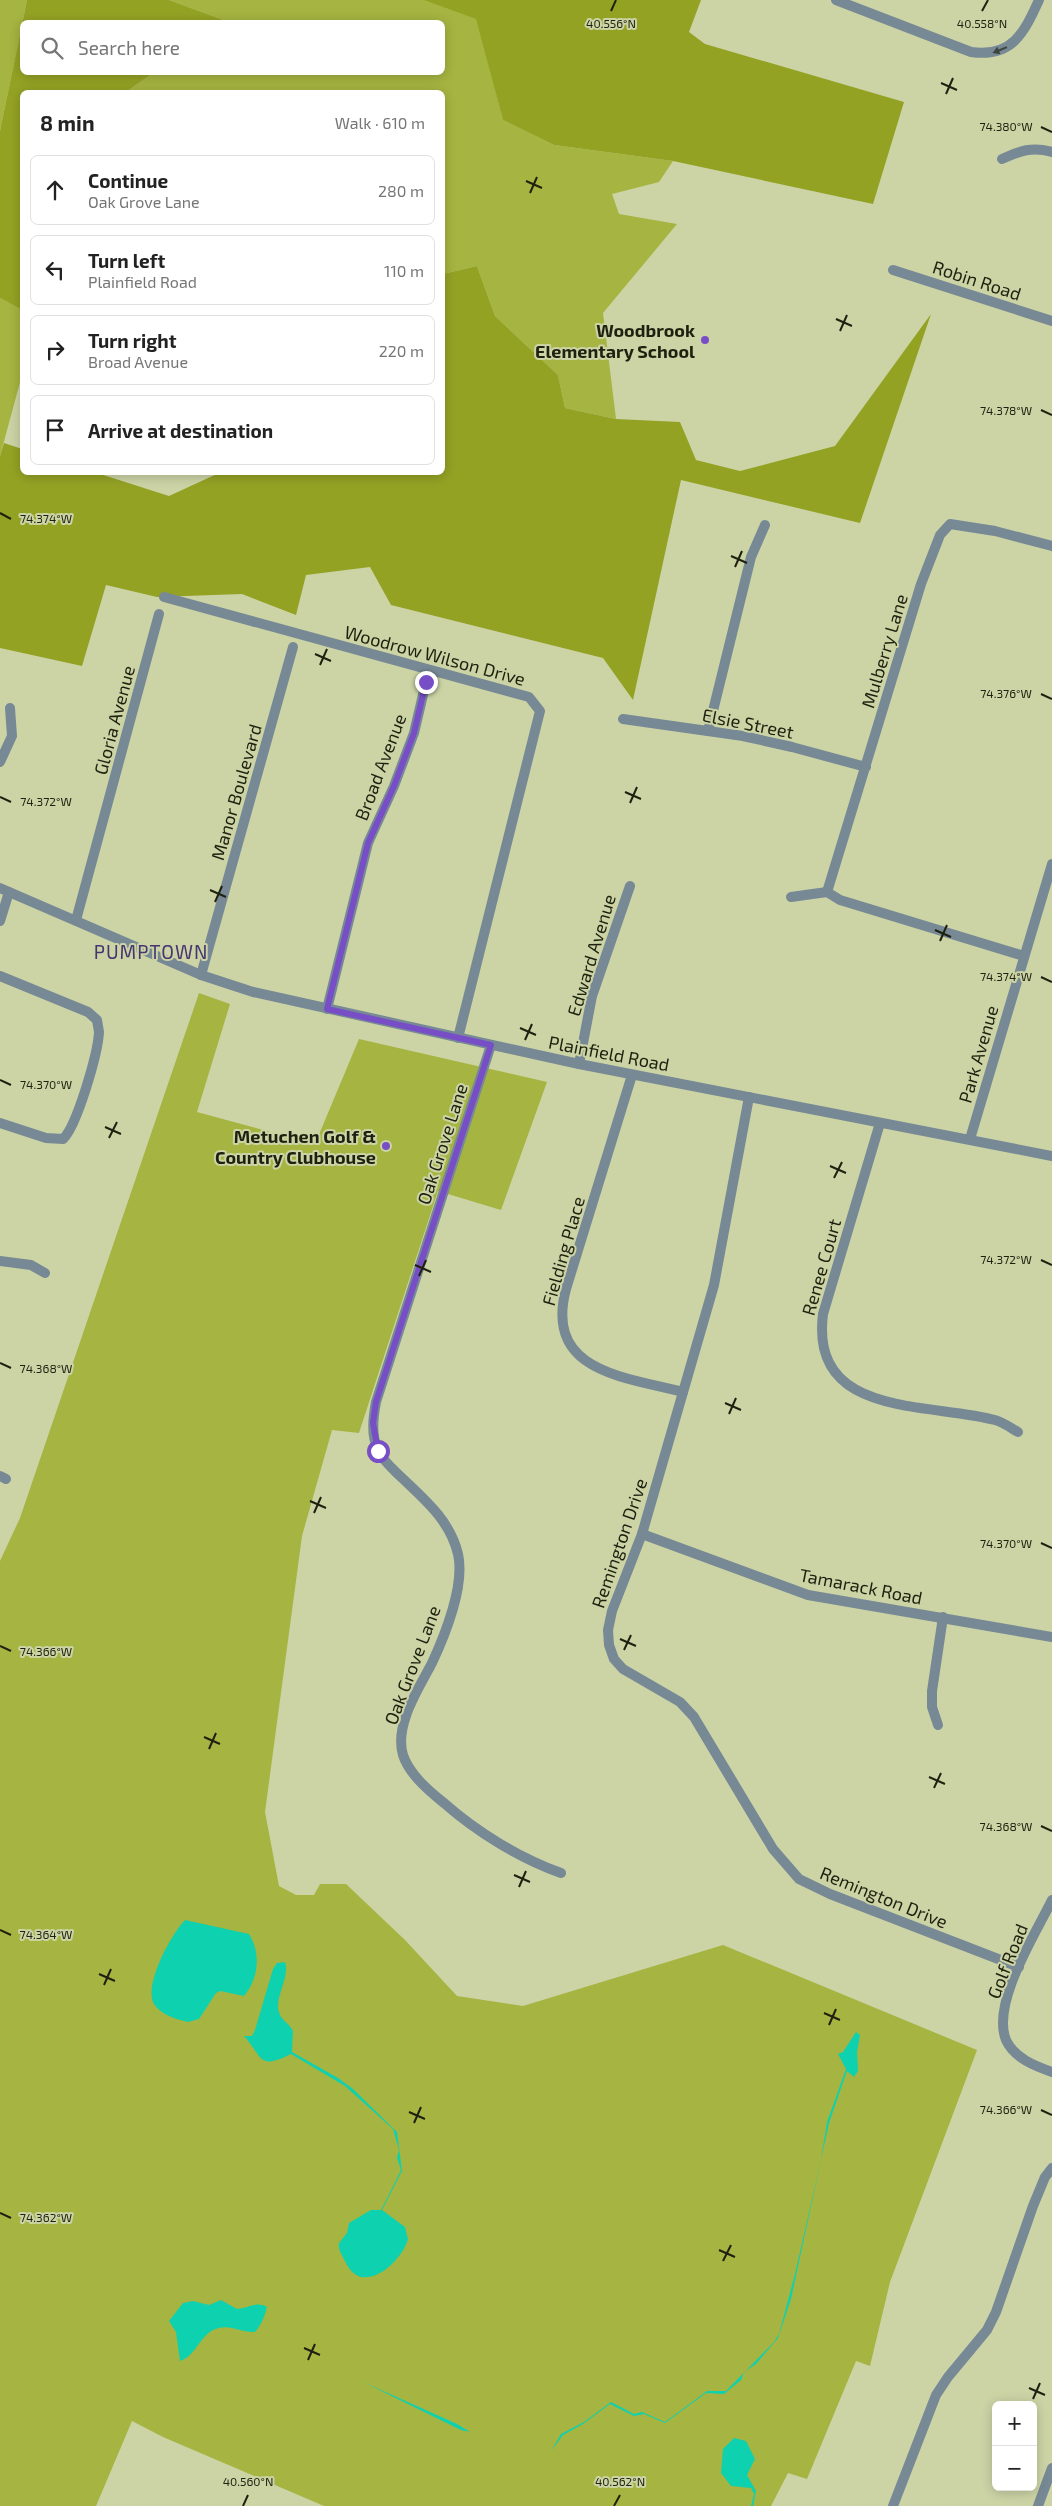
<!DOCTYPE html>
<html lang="en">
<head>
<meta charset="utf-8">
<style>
  :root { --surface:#fff; --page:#f6f6f6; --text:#222; --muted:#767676; --line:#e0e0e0 }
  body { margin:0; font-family:"Exo 2",sans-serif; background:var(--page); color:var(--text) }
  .controls { position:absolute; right:15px; bottom:15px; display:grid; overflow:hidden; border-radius:8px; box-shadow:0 2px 12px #0003 }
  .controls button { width:45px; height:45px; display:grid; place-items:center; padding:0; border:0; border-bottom:1px solid var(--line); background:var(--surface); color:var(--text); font:25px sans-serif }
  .stop { position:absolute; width:15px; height:15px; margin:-11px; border:4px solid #784ec7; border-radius:50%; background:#fff }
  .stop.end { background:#784ec7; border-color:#fff; box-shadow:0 1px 5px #0008 }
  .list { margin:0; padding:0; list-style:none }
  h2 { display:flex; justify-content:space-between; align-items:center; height:65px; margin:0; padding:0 20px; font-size:21px }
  h2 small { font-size:16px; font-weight:400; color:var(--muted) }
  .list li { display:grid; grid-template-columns:32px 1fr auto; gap:15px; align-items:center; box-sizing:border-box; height:70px; margin:0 10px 10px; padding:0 10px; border:1px solid var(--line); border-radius:8px }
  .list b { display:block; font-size:19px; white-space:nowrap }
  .list p { margin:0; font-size:16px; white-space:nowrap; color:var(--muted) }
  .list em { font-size:16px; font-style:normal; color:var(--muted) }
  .icon { flex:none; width:28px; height:28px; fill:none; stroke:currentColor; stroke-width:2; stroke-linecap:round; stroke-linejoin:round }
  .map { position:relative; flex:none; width:1052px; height:2506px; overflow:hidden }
  .search { position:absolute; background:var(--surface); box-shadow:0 2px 12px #0003; left:20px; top:20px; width:425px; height:55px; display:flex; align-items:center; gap:12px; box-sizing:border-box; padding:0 18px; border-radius:8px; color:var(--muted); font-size:19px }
  .panel { position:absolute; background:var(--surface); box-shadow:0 2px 12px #0003; left:20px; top:90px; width:425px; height:385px; border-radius:8px }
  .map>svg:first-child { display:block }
  .green { fill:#a6b441 }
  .forest { fill:#94a224 }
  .water { fill:#0ed1b0 }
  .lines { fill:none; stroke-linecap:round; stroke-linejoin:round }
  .minor { stroke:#778995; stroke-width:10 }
  .oneway { fill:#3d453e }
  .route { stroke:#784ec7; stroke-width:6 }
  .ticks { fill:none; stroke:#1e210f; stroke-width:2 }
  .poi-dot { fill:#784ec7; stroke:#ccd4a6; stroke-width:2 }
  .labels { text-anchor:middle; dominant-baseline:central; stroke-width:4; stroke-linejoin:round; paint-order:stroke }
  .street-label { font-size:18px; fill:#1e210f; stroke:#ccd4a6 }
  .poi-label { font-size:18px; font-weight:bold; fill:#1e210f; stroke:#ccd4a6; text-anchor:end }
  .neighbourhood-label { font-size:19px; letter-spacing:1px; fill:#473571; stroke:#ccd4a6 }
  .ticks-label { font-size:12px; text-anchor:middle; fill:#1e210f; stroke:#ccd4a6; stroke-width:4; stroke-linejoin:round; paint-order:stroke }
</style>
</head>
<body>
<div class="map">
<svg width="1052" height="2506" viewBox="0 0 1052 2506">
  <rect width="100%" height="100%" fill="#ccd4a6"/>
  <g class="green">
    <polygon points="0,0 27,0 0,131"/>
    <polygon points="169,0 423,0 477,19 503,120 554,145 673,161 659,182 612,194 619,214 677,224 603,313 616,419 565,408 558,375 495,316 477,266 443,274 442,92 126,92 153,73 442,72 442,22 229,22"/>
    <polygon points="0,298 22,310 22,375 0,456"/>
    <polygon points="199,993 230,1004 197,1112 315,1144 359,1039 547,1082 501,1210 438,1191 359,1433 332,1430 302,1536 265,1812 279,1886 296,1895 314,1895 320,1884 346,1884 405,1940 457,1996 523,2006 723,1945 977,2050 890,2282 870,2366 856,2361 807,2479 788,2473 771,2506 324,2506 163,2437 132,2421 96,2506 0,2506 0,1561 20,1518"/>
  </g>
  <g class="forest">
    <polygon points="27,0 169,0 229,22 22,22 22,72 153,73 126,92 22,92 22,310 0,298 0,131"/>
    <polygon points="423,0 701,0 689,32 705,44 904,102 873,204 673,161 554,145 503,120 476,19"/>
    <polygon points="477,266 495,316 558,375 565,408 616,419 680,422 696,460 740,471 835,446 931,314 860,523 681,480 633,700 603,658 391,605 370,567 306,575 296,615 242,594 157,597 106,585 82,666 0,648 0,456 4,443 22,449 22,472 97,473 169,496 219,473 442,472 443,274"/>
  </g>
  <g class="water">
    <path d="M185,1920L249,1934C261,1953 259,1978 244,1996L220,1991L216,1993L199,2019L188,2022C176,2019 161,2015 154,2004C143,1985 172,1933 185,1920Z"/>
    <path d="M285,1962C290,1975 277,1994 278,2008C279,2020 289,2022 293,2031L292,2052L338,2078L353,2089L397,2132L402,2171L382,2210L405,2227L408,2239C402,2262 361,2299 345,2261C342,2255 338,2250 339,2243L347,2233L349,2223L371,2210H381C388,2196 395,2183 401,2170L397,2158L399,2150L393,2129L345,2086L291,2054C258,2070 264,2059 244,2036H252L255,2030L273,1969L277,1963Z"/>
    <polygon points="856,2032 860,2035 857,2052 858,2071 854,2077 847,2071 829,2123 791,2299 778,2338 756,2364 744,2372 741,2380 724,2394 706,2393 665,2423 644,2414 634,2416 610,2404 583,2424 563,2435 551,2451 561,2434 584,2422 611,2402 634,2414 642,2412 665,2422 707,2391 726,2391 774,2342 779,2334 795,2274 821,2160 827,2122 846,2069 838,2054 843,2052"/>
    <path d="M221,2300L237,2309C248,2308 257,2301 267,2307C265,2316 261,2325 255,2332C242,2333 232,2325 219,2328C200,2332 197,2356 180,2361L176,2332L169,2321L183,2303L193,2301L209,2305Z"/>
    <polygon points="363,2382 457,2424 470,2432 461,2430"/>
    <polygon points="734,2438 746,2441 755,2459 747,2475 756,2491 753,2506 751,2506 754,2494 751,2488 731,2486 721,2473 723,2449"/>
  </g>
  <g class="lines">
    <g class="minor">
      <path d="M836,0L971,52C1012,58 1024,33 1039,0"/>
      <path d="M1002,159C1020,151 1032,146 1052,152"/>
      <polyline points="893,270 1052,321"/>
      <polyline points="164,597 529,697 540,711 458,1038"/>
      <polyline points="623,719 743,736 792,747 866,767"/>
      <polyline points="708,731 751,557 765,525"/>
      <polyline points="0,762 12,736 10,708"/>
      <polyline points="0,888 201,975 253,992 579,1064 1052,1156"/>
      <polyline points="791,897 827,892"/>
      <polyline points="76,920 159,614"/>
      <polyline points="0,921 9,892"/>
      <polyline points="1024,956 840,900 827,892 921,584 940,535 950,524 995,531 1052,546"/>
      <polyline points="201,975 293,647"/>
      <path d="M0,976L88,1012L97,1020L99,1032C98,1053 77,1126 63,1139L46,1138L0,1123"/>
      <polyline points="327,1009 368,843 394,786 414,733 426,682"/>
      <path d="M491,1045L376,1402C373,1418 371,1435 378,1450C382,1460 393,1469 400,1476C424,1499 450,1520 458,1554C465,1585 445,1635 432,1663C419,1688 394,1725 403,1755C409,1774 429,1791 444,1803C477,1832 519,1858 561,1873"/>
      <polyline points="579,1064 592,996 630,886"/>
      <path d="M632,1075L566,1289C544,1372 625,1377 683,1392"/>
      <polyline points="749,1097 714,1285 642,1534 612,1611 608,1630 609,1645 614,1659 623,1669 680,1702 694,1717 773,1849 799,1879 830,1894 1019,1967"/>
      <path d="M880,1123L823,1314C810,1418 927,1402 995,1420C1003,1422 1011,1428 1018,1432"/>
      <polyline points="970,1139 1052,864"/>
      <polyline points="0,1261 31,1265 45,1273"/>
      <polyline points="0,1476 6,1479"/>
      <polyline points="642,1534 808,1595 1052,1637"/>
      <polyline points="938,1725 932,1707 932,1691 943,1617"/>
      <path d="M1052,1900C1036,1933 991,2003 1006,2040C1014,2058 1035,2066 1052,2072"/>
      <polyline points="893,2506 936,2395 948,2377 987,2330 996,2312 1033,2206 1045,2177 1052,2168"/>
      <polyline points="1038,2506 1052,2468"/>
    </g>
  </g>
  <defs><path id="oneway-solid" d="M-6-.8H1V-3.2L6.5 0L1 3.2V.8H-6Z" transform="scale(1.25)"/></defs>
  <use class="oneway" href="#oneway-solid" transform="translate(1000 50) rotate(158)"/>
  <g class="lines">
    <polyline class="route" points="378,1451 373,1423 376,1402 491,1045 327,1009 368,843 394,786 414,733 426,682"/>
  </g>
  <path class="ticks" d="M611,11L616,0M982,11L988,0M941,83L957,90M946,94L953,78M1041,127L1052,132M526,181L542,188M530,193L537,177M836,319L852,326M840,331L847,315M1041,410L1052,415M0,513L11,519M731,556L747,563M735,567L742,551M315,654L331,661M320,665L327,649M1041,694L1052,699M625,792L641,799M0,797L11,802M630,803L637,787M210,890L226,897M215,902L222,886M935,930L951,937M940,941L947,925M1041,977L1052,982M520,1028L536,1035M525,1040L532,1024M0,1080L11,1085M105,1127L121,1134M109,1138L117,1122M830,1166L846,1173M834,1178L842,1162M1041,1260L1052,1265M415,1265L431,1272M419,1276L426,1260M0,1363L11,1368M725,1403L741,1410M729,1414L736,1398M310,1501L326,1508M314,1513L321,1497M1041,1543L1052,1548M620,1639L636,1646M0,1646L11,1651M624,1650L631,1635M204,1737L220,1744M209,1749L216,1733M929,1777L945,1784M934,1788L941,1773M1041,1826L1052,1831M514,1875L530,1882M519,1887L526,1871M0,1930L11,1935M99,1974L115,1981M104,1985L111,1969M824,2013L840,2020M829,2025L836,2009M1041,2110L1052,2115M409,2112L425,2119M414,2123L421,2107M0,2213L11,2218M719,2250L735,2257M723,2261L731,2245M304,2348L320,2355M308,2360L315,2344M1029,2388L1045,2395M1033,2399L1040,2383M243,2506L248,2495M614,2506L620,2495"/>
  <g class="poi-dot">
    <circle cx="705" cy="340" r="5"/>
    <circle cx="386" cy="1146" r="5"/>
  </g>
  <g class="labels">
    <g class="street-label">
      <text transform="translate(977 280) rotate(18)">Robin Road</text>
      <text transform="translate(884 651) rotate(-73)">Mulberry Lane</text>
      <text transform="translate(435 655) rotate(15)">Woodrow Wilson Drive</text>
      <text transform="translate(114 720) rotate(-75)">Gloria Avenue</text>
      <text transform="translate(748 723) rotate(11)">Elsie Street</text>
      <text transform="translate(380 767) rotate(-69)">Broad Avenue</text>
      <text transform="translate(236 792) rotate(-74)">Manor Boulevard</text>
      <text transform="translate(591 955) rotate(-73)">Edward Avenue</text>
      <text transform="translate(609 1053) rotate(11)">Plainfield Road</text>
      <text transform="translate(978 1054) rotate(-74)">Park Avenue</text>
      <text transform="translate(442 1144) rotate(-72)">Oak Grove Lane</text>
      <text transform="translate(563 1251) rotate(-74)">Fielding Place</text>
      <text transform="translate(821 1267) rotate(-74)">Renee Court</text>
      <text transform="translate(619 1543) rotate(-71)">Remington Drive</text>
      <text transform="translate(861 1586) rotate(11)">Tamarack Road</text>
      <text transform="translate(412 1665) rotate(-69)">Oak Grove Lane</text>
      <text transform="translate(884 1897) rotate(22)">Remington Drive</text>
      <text transform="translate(1007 1961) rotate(-68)">Golf Road</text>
    </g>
    <g class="poi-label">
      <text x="695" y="330">Woodbrook<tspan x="695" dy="21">Elementary School</tspan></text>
      <text x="376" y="1136">Metuchen Golf &amp;<tspan x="376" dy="21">Country Clubhouse</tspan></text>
    </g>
    <g class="neighbourhood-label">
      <text x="151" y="951">PUMPTOWN</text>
    </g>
  </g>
  <g class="ticks-label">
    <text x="611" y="28">40.556°N</text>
    <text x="982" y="28">40.558°N</text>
    <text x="1006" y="131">74.380°W</text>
    <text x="1006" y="415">74.378°W</text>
    <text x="46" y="523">74.374°W</text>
    <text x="1006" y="698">74.376°W</text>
    <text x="46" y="806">74.372°W</text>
    <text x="1006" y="981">74.374°W</text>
    <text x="46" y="1089">74.370°W</text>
    <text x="1006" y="1264">74.372°W</text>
    <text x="46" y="1373">74.368°W</text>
    <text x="1006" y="1548">74.370°W</text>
    <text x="46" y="1656">74.366°W</text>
    <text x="1006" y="1831">74.368°W</text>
    <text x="46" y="1939">74.364°W</text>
    <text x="1006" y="2114">74.366°W</text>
    <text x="46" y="2222">74.362°W</text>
    <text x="248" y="2486">40.560°N</text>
    <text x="620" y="2486">40.562°N</text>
  </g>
</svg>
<div class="controls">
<button>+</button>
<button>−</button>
</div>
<div class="stop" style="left:378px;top:1451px"></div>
<div class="stop end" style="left:426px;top:682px"></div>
<div class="search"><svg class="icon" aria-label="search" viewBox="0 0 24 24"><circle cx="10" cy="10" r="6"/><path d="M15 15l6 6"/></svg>Search here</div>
<section class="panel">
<h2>8 min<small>Walk · 610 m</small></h2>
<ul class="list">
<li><svg class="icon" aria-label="ahead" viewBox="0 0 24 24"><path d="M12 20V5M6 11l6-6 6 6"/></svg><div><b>Continue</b><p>Oak Grove Lane</p></div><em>280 m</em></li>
<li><svg class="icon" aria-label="left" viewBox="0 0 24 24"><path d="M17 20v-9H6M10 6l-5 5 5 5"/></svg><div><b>Turn left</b><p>Plainfield Road</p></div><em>110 m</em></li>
<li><svg class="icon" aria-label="right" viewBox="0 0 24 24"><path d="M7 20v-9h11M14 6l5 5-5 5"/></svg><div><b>Turn right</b><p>Broad Avenue</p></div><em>220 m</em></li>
<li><svg class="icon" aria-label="arrive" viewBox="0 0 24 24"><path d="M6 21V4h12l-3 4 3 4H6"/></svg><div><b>Arrive at destination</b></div></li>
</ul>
</section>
</div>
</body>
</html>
